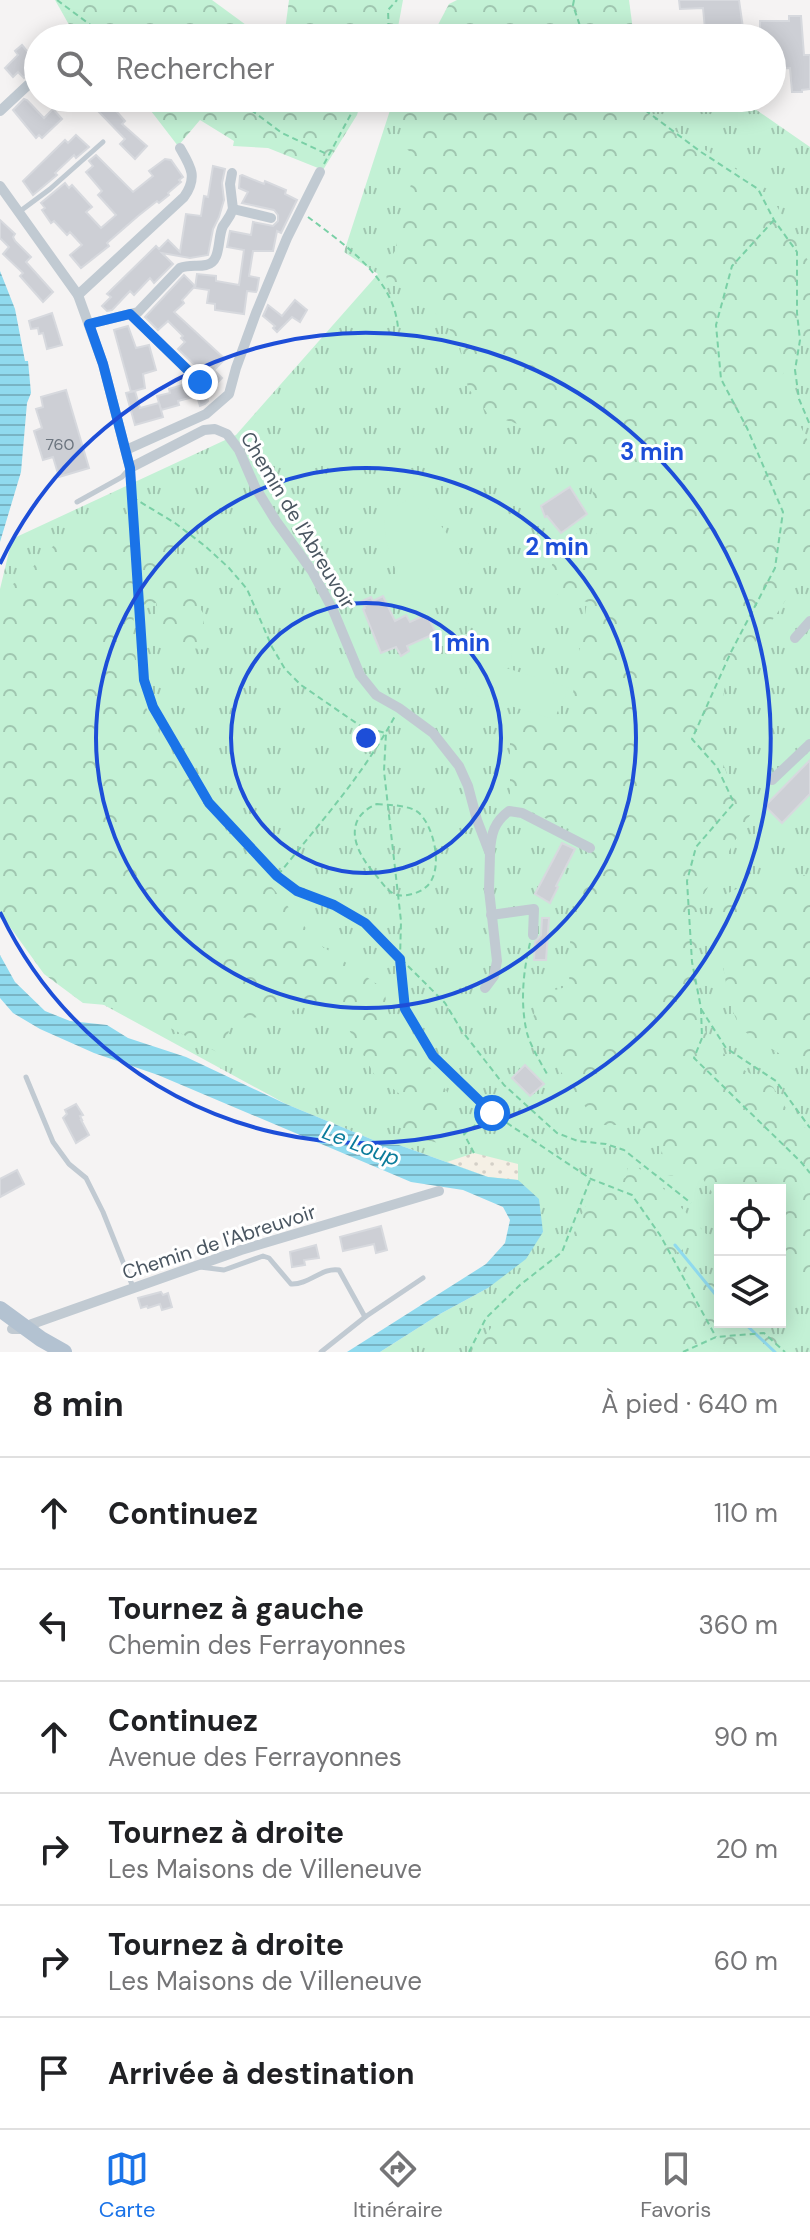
<!DOCTYPE html>
<html lang="fr">
<head>
<meta charset="utf-8">
<style>
  :root { --surface:#fff; --page:#f6f6f6; --text:#202124; --muted:#757577; --line:#e0e0e0; --accent:#1a73e8 }
  body { margin:0; font-family:"DM Sans",sans-serif; background:var(--page); color:var(--text) }
  .controls { position:absolute; right:24px; bottom:24px; display:grid; overflow:hidden; border-radius:0px; box-shadow:0 4px 20px #0003 }
  .controls button { width:72px; height:72px; display:grid; place-items:center; padding:0; border:0; border-bottom:2px solid var(--line); background:var(--surface); color:var(--text); font:40px sans-serif }
  .stop { position:absolute; width:24px; height:24px; margin:-18px; border:6px solid #1a73e8; border-radius:50%; background:#fff }
  .stop.end { background:#1a73e8; border-color:#fff; box-shadow:0 2px 8px #0008 }
  .list { margin:0; padding:0; list-style:none }
  h2 { display:flex; justify-content:space-between; align-items:center; height:104px; margin:0; padding:0 32px; font-size:34px }
  h2 small { font-size:26px; font-weight:400; color:var(--muted) }
  .list li { display:grid; grid-template-columns:52px 1fr auto; gap:24px; align-items:center; box-sizing:border-box; height:112px; padding:0 32px; border-top:2px solid var(--line) }
  .list b { display:block; font-size:30px; white-space:nowrap }
  .list p { margin:0; font-size:26px; white-space:nowrap; color:var(--muted) }
  .list em { font-size:26px; font-style:normal; color:var(--muted) }
  .icon { flex:none; width:44px; height:44px; fill:none; stroke:currentColor; stroke-width:2; stroke-linecap:round; stroke-linejoin:round }
  .map { position:relative; flex:none; width:810px; height:1352px; overflow:hidden }
  .search { position:absolute; background:var(--surface); box-shadow:0 4px 20px #0003; left:24px; right:24px; top:24px; height:88px; display:flex; align-items:center; gap:20px; box-sizing:border-box; padding:0 28px; border-radius:44px; color:var(--muted); font-size:30px }
  .sheet { height:776px; background:var(--surface) }
  nav { display:flex; justify-content:space-around; align-items:center; box-sizing:border-box; height:112px; border-top:2px solid var(--line); background:var(--surface); font-size:22px; color:var(--muted) }
  nav a { display:grid; justify-items:center; gap:4px }
  nav .on { color:var(--accent) }
  .map>svg:first-child { display:block }
  .grass { fill:url(#grass-tufts); fill-rule:evenodd }
  .forest { fill:url(#forest-crowns) }
  .sand { fill:url(#sand-dots) }
  .pitch { fill:#c3f1d5 }
  .water { fill:url(#water-rules) }
  .lines { fill:none; stroke-linecap:round; stroke-linejoin:round }
  .stream { stroke:#90daee; stroke-width:3 }
  .building { fill:#cdcfd5; stroke:#d7d9de; stroke-width:2 }
  .path { stroke:#7ad0a6; stroke-width:2; stroke-dasharray:6 4; stroke-linecap:butt }
  .lane { stroke:#c1cad2; stroke-width:5 }
  .street { stroke:#c1cad2; stroke-width:10 }
  .primary { stroke:#b3c2d1; stroke-width:16 }
  .route { stroke:#1a73e8; stroke-width:10 }
  .ring { fill:none; stroke:#1d4ed8; stroke-width:4 }
  .labels { text-anchor:middle; dominant-baseline:central; stroke-width:6; stroke-linejoin:round; paint-order:stroke }
  .number-label { font-size:16px; fill:#6b747e }
  .street-label { font-size:20px; fill:#4a5661; stroke:#fff }
  .water-label { font-size:22px; font-style:italic; fill:#0c7c9b; stroke:#fff }
  .centre { fill:#1d4ed8; stroke:#fff; stroke-width:4 }
  .ring-label { font-size:24px; text-anchor:middle; font-weight:bold; fill:#1d4ed8; stroke:#fff; stroke-width:6; stroke-linejoin:round; paint-order:stroke }
</style>
</head>
<body>
<div class="map">
<svg width="810" height="1352" viewBox="0 0 810 1352">
  <defs>
    <pattern id="grass-tufts" width="24" height="20" patternUnits="userSpaceOnUse" patternTransform="scale(2)"><rect width="24" height="20" fill="#c3f1d5"/><path d="M3 7l-1-3M5 7V3M7 7l1-3M15 17l-1-3M17 17v-4M19 17l1-3" fill="none" stroke="#a0c6b0"/></pattern>
    <pattern id="forest-crowns" width="20" height="18" patternUnits="userSpaceOnUse" patternTransform="scale(2)"><rect width="20" height="18" fill="#c3f1d5"/><path d="M2 6a3 3 0 1 1 6 0M12 15a3 3 0 1 1 6 0" fill="none" stroke="#a0c6b0"/></pattern>
    <pattern id="sand-dots" width="8" height="8" patternUnits="userSpaceOnUse" patternTransform="scale(2)"><rect width="8" height="8" fill="#f5f0e5"/><path d="M2 2h.1M6 6h.1" fill="none" stroke="#d4d0c7" stroke-width="1.8" stroke-linecap="round"/></pattern>
    <pattern id="water-rules" width="6" height="5" patternUnits="userSpaceOnUse" patternTransform="scale(2)"><rect width="6" height="5" fill="#90daee"/><path d="M0 2.5h6" fill="none" stroke="#78b4c4"/></pattern>
  </defs>
  <rect width="100%" height="100%" fill="#f5f3f3"/>
  <path class="grass" d="M394,98H739L810,147V1352H380L440,1314L488,1288L543,1232L488,1177L399,1145L383,1144L286,1104L93,999L0,918V589L12,539L236,435L378,274L344,252ZM720,1190H780V1322H720Z"/>
  <g class="forest">
    <polygon points="55,0 212,0 264,38 82,38 72,30"/>
    <polygon points="289,0 403,0 396,38 284,38"/>
    <polygon points="457,0 629,0 634,38 431,38 449,4"/>
    <polygon points="141,98 362,98 357,115 323,170 268,148 233,146 234,141 200,120 178,146"/>
    <polygon points="403,98 623,98 767,189 810,264 810,332 778,382 810,445 810,562 776,615 726,680 715,741 729,780 750,815 700,901 695,1011 712,1044 744,1070 773,1087 800,1131 810,1124 810,1288 780,1270 780,1190 720,1190 720,1204 703,1179 667,1175 659,1138 632,1125 598,1125 545,1049 533,1019 538,995 569,986 571,912 593,840 510,802 510,726 519,713 551,721 570,713 587,602 552,593 552,564 587,557 600,526 589,476 541,432 488,414 468,388 459,341 418,292 387,281 385,266 395,251 417,159 400,142"/>
    <polygon points="142,506 158,513 175,545 178,573 203,613 206,650 159,643 156,603 134,606 133,639 142,700 166,746 234,841 319,944 384,989 390,1022 425,1060 459,1109 459,1148 401,1134 406,1099 374,1074 330,996 276,1017 232,1018 223,1055 129,1007 83,1003 44,974 0,913 0,592 21,579 60,539 118,522"/>
    <path d="M791,874L810,876V1079L808,1069C787,1057 763,1046 744,1031C725,1015 718,925 716,899L749,883Z"/>
    <polygon points="629,1161 657,1182 708,1236 676,1253 695,1278 720,1285 720,1322 752,1322 795,1352 478,1352 479,1345 514,1295 566,1252 587,1202 595,1190 617,1183 626,1177"/>
  </g>
  <polygon class="sand" points="474,1153 518,1164 518,1180 488,1177 447,1162"/>
  <g class="pitch">
    <polygon points="418,494 474,571 441,602 418,599 401,587 386,541 384,517 393,508"/>
    <path d="M491,638L511,643C512,657 514,659 503,667L569,688L554,719L464,692L474,656L480,641Z"/>
  </g>
  <g class="water">
    <polygon points="0,271 15,309 25,361 28,361 31,393 27,403 21,472 0,542"/>
    <polygon points="0,955 15,982 45,1011 70,1021 107,1025 128,1038 186,1057 286,1104 383,1144 399,1145 488,1177 518,1180 539,1199 543,1232 526,1259 488,1288 440,1314 380,1352 347,1352 486,1264 505,1243 510,1220 503,1207 463,1190 411,1182 158,1075 94,1053 40,1029 13,1013 0,998"/>
  </g>
  <g class="lines">
    <g class="stream">
      <polyline points="675,1245 720,1300"/>
      <polyline points="743,1322 775,1352"/>
    </g>
  </g>
  <g class="building">
    <polygon points="679,0 739,0 743,28 705,29 703,8 680,9"/>
    <polygon points="789,16 801,16 804,55 810,55 810,89 802,90 802,92 792,92 790,68 775,69 775,67 772,67 772,38 766,38 765,33 760,32 760,21 789,21"/>
    <polygon points="22,45 35,61 30,66 33,69 24,78 18,72 13,77 5,68 18,55 15,51"/>
    <polygon points="24,99 27,100 44,118 53,109 62,119 42,138 39,135 36,138 13,110"/>
    <polygon points="112,99 121,108 117,112 125,121 122,124 147,146 135,159 120,144 125,139 99,112"/>
    <polygon points="76,135 89,147 76,158 74,155 55,173 57,175 33,195 23,181 65,140 68,143"/>
    <polygon points="96,155 133,192 153,176 149,171 165,159 171,160 183,177 179,180 181,182 168,193 169,195 159,203 157,201 138,216 107,243 109,246 81,268 70,255 82,245 70,232 67,235 54,221 51,223 42,210 45,208 41,203 65,183 69,188 72,185 92,207 86,212 101,228 116,215 98,195 102,191 86,172 93,166 89,161"/>
    <polygon points="213,166 225,169 222,183 224,200 219,217 213,229 208,255 190,258 162,253 173,264 154,283 150,278 134,295 130,291 112,310 107,311 102,306 111,297 107,294 156,246 159,249 168,240 180,252 186,214 201,216 204,196 208,197"/>
    <polygon points="242,175 264,184 265,181 286,190 285,194 297,200 281,233 277,231 273,251 253,251 249,276 259,278 257,290 256,292 247,291 244,314 215,310 215,304 207,303 209,290 195,288 197,274 216,276 216,281 239,285 244,250 227,247 230,231 251,235 253,222 273,226 278,221 278,215 274,210 242,203 248,192 239,188 240,176"/>
    <polygon points="0,220 15,234 13,237 15,241 31,257 26,262 53,292 43,302 20,276 23,273 3,254 9,247 0,238"/>
    <polygon points="184,275 195,286 182,300 184,303 174,312 225,359 214,370 222,378 206,394 208,401 205,404 200,406 197,396 178,401 179,405 161,410 157,396 170,393 169,389 189,383 195,388 201,390 208,383 206,376 178,349 185,342 181,338 183,336 168,321 158,330 145,317"/>
    <polygon points="295,300 307,310 300,322 292,317 277,332 273,328 275,326 263,316 268,305 282,316"/>
    <polygon points="52,313 62,345 47,349 43,333 39,334 38,328 31,329 29,321"/>
    <polygon points="128,326 136,348 149,345 156,370 143,374 145,388 131,392 114,330"/>
    <polygon points="66,390 89,468 59,477 53,457 43,460 34,431 42,428 36,409 43,407 41,397"/>
    <polygon points="135,391 140,408 159,403 163,417 135,425 126,393"/>
    <polygon points="570,487 587,514 561,533 547,516 545,517 541,506"/>
    <polygon points="383,596 395,621 406,615 410,622 423,616 424,618 428,617 436,633 407,646 409,651 401,656 396,647 381,653 363,609 365,608 362,601 371,597 373,601"/>
    <polygon points="810,760 810,794 782,823 765,806"/>
    <polygon points="562,843 575,849 556,886 558,887 550,903 535,894"/>
    <polygon points="542,918 549,918 546,960 534,960 535,942 541,935"/>
    <polygon points="525,1065 544,1084 530,1096 512,1078"/>
    <polygon points="76,1104 83,1115 80,1116 82,1120 81,1120 89,1135 76,1143 63,1118 67,1114 65,1110"/>
    <polygon points="17,1170 24,1184 0,1197 0,1179"/>
    <polygon points="381,1226 387,1250 376,1253 374,1244 343,1251 340,1237"/>
    <polygon points="316,1245 319,1258 304,1260 305,1265 292,1267 290,1252"/>
    <polygon points="161,1292 163,1295 168,1293 172,1307 162,1310 160,1304 148,1308 147,1306 141,1308 138,1298"/>
  </g>
  <g class="lines">
    <g class="path">
      <polyline points="57,0 108,38"/>
      <polyline points="574,0 573,5 584,38"/>
      <polyline points="140,38 140,36 143,38"/>
      <polyline points="367,38 371,35 389,36 388,10 397,0"/>
      <polyline points="235,98 282,133 329,155"/>
      <polyline points="629,98 701,152 758,189 774,220 797,252 797,313 800,340 795,370 799,399 810,425"/>
      <polyline points="324,164 351,114 356,98"/>
      <path d="M308,217C345,245 394,278 398,328"/>
      <polyline points="774,220 732,266 716,325 721,379 747,428 783,512 775,568 731,652 692,739 717,767 734,803 696,847 687,881 692,962 701,1008 702,1038 694,1058 801,1162 810,1173"/>
      <polyline points="130,481 144,680 153,707 209,803 277,876 297,891 334,905 365,923 445,1003 462,1031 504,1085 557,1133 578,1141 606,1144 624,1150 691,1203"/>
      <polyline points="132,497 175,523 205,546 229,568 247,589 272,647 285,669 301,685 362,727 386,733 384,771 401,921 400,959 405,1009 433,1056 492,1113 591,1179 632,1195 660,1235 716,1337"/>
      <path d="M377,804C389,805 410,805 419,813C435,828 444,872 426,887C420,893 405,897 397,895C388,893 381,881 375,874C355,852 341,819 377,804Z"/>
      <path d="M278,875C319,824 364,774 395,716"/>
      <path d="M530,943C523,972 520,1004 527,1033C531,1047 540,1061 547,1074"/>
      <polyline points="701,1009 726,1048 776,1081 810,1128"/>
      <polyline points="474,1153 464,1134 490,1114"/>
      <polyline points="469,1352 486,1318 520,1285 562,1252 590,1180"/>
      <polyline points="683,1352 716,1337 764,1333 785,1352"/>
    </g>
    <g class="lane">
      <polyline points="19,212 50,189 103,142"/>
      <polyline points="77,502 122,477 129,469"/>
      <polyline points="26,1077 53,1142 69,1164 86,1178 103,1212 133,1287"/>
      <path d="M200,1267L224,1270L263,1256L269,1258L291,1284C309,1285 322,1267 339,1270L365,1317L321,1352"/>
      <polyline points="365,1317 423,1278"/>
    </g>
    <g class="street">
      <polyline points="0,111 28,85 38,82"/>
      <polyline points="232,173 230,184 233,209"/>
      <polyline points="0,186 78,295 103,364 130,468 204,430 215,429 227,434 239,450 255,487 276,521 312,571 333,610 360,675 376,695 399,708 433,733 459,766 468,786 477,820 490,854 489,890 497,961 494,976 485,988"/>
      <path d="M78,295L184,197C198,177 191,167 180,148"/>
      <polyline points="130,314 200,382"/>
      <path d="M89,324L138,312L180,268C190,264 197,267 206,265C222,262 217,237 223,226C227,220 230,217 233,209L271,218"/>
      <polyline points="126,450 206,414 229,394 236,368 256,313 287,238 320,172"/>
      <polyline points="795,638 810,621"/>
      <polyline points="772,780 810,744"/>
      <path d="M490,852C491,834 494,822 509,811L522,813L590,848"/>
      <polyline points="491,915 534,909 533,935"/>
      <polyline points="12,1329 26,1329 32,1324 241,1250 439,1191"/>
    </g>
    <polyline class="primary" points="0,1309 41,1339 64,1352"/>
  </g>
  <g class="lines">
    <polyline class="route" points="200,382 130,314 89,324 103,364 130,468 144,680 153,707 209,803 277,876 297,891 334,905 365,923 400,959 405,1009 433,1056 492,1113"/>
  </g>
  <g class="ring">
    <circle cx="366" cy="738" r="135"/>
    <circle cx="366" cy="738" r="270"/>
    <path d="M0 564A405 405 0 1 1 0 912"/>
  </g>
  <g class="labels">
    <g class="number-label">
      <text x="60" y="444">760</text>
    </g>
    <g class="street-label">
      <text transform="translate(298 520) rotate(59)">Chemin de l'Abreuvoir</text>
      <text transform="translate(219 1242) rotate(-18)">Chemin de l'Abreuvoir</text>
    </g>
    <g class="water-label">
      <text transform="translate(361 1145) rotate(21)">Le Loup</text>
    </g>
  </g>
  <circle cx="366" cy="738" r="12" class="centre"/>
  <g class="ring-label">
    <text x="652" y="460">3 min</text>
    <text x="557" y="555">2 min</text>
    <text x="461" y="651">1 min</text>
  </g>
</svg>
<div class="controls">
<button><svg class="icon" aria-label="locate" viewBox="0 0 24 24"><circle cx="12" cy="12" r="6"/><path d="M12 2v4M12 18v4M2 12h4M18 12h4"/></svg></button>
<button><svg class="icon" aria-label="layers" viewBox="0 0 24 24"><path d="M12 4l9 5-9 5-9-5zM3 14l9 5 9-5"/></svg></button>
</div>
<div class="stop" style="left:492px;top:1113px"></div>
<div class="stop end" style="left:200px;top:382px"></div>
<div class="search"><svg class="icon" aria-label="search" viewBox="0 0 24 24"><circle cx="10" cy="10" r="6"/><path d="M15 15l6 6"/></svg>Rechercher</div>
</div>
<section class="sheet">
<h2>8 min<small>À pied · 640 m</small></h2>
<ul class="list">
<li><svg class="icon" aria-label="ahead" viewBox="0 0 24 24"><path d="M12 20V5M6 11l6-6 6 6"/></svg><div><b>Continuez</b></div><em>110 m</em></li>
<li><svg class="icon" aria-label="left" viewBox="0 0 24 24"><path d="M17 20v-9H6M10 6l-5 5 5 5"/></svg><div><b>Tournez à gauche</b><p>Chemin des Ferrayonnes</p></div><em>360 m</em></li>
<li><svg class="icon" aria-label="ahead" viewBox="0 0 24 24"><path d="M12 20V5M6 11l6-6 6 6"/></svg><div><b>Continuez</b><p>Avenue des Ferrayonnes</p></div><em>90 m</em></li>
<li><svg class="icon" aria-label="right" viewBox="0 0 24 24"><path d="M7 20v-9h11M14 6l5 5-5 5"/></svg><div><b>Tournez à droite</b><p>Les Maisons de Villeneuve</p></div><em>20 m</em></li>
<li><svg class="icon" aria-label="right" viewBox="0 0 24 24"><path d="M7 20v-9h11M14 6l5 5-5 5"/></svg><div><b>Tournez à droite</b><p>Les Maisons de Villeneuve</p></div><em>60 m</em></li>
<li><svg class="icon" aria-label="arrive" viewBox="0 0 24 24"><path d="M6 21V4h12l-3 4 3 4H6"/></svg><div><b>Arrivée à destination</b></div></li>
</ul>
</section>
<nav>
<a class="on"><svg class="icon" aria-label="map" viewBox="0 0 24 24"><path d="M3 6l6-2 6 2 6-2v14l-6 2-6-2-6 2zM9 4v14M15 6v14"/></svg>Carte</a>
<a><svg class="icon" aria-label="directions" viewBox="0 0 24 24"><path d="M12 3l9 9-9 9-9-9zM9 14v-3h6M13 9l2 2-2 2"/></svg>Itinéraire</a>
<a><svg class="icon" aria-label="saved" viewBox="0 0 24 24"><path d="M7 4h10v16l-5-4-5 4z"/></svg>Favoris</a>
</nav>
</body>
</html>
